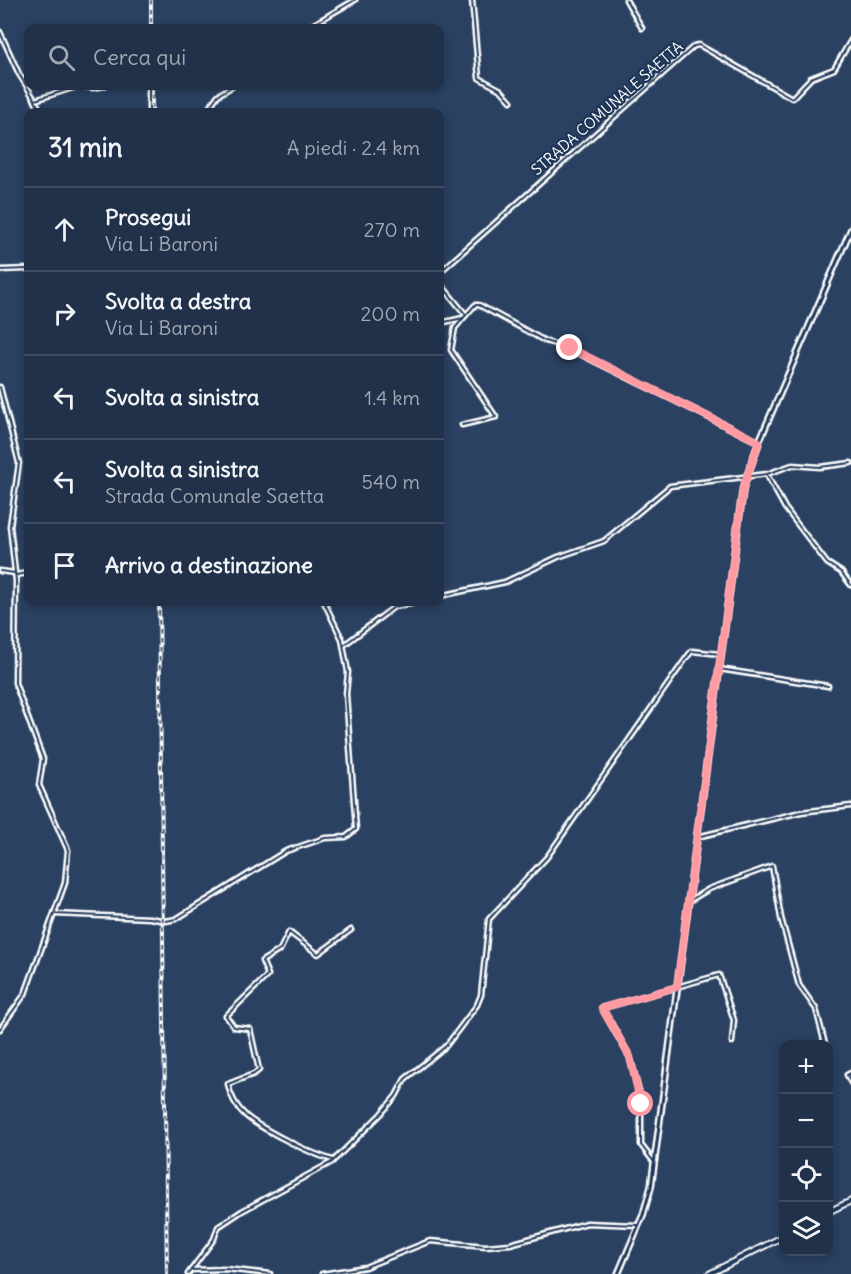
<!DOCTYPE html>
<html lang="it">
<head>
<meta charset="utf-8">
<style>
  :root { --surface:#203149; --page:#2d3d53; --text:#f1f3f6; --muted:#a2a9b4; --line:#3d4c61 }
  body { margin:0; font-family:Delius,sans-serif; background:var(--page); color:var(--text) }
  .controls { position:absolute; right:18px; bottom:18px; display:grid; overflow:hidden; border-radius:12px; box-shadow:0 3px 9px #0003 }
  .controls button { width:54px; height:54px; display:grid; place-items:center; padding:0; border:0; border-bottom:2px solid var(--line); background:var(--surface); color:var(--text); font:30px sans-serif }
  .stop { position:absolute; width:18px; height:18px; margin:-14px; border:4px solid #ff9aa2; border-radius:50%; background:#fff }
  .stop.end { background:#ff9aa2; border-color:#fff; box-shadow:0 2px 6px #0008 }
  .list { margin:0; padding:0; list-style:none }
  h2 { display:flex; justify-content:space-between; align-items:center; height:78px; margin:0; padding:0 24px; font-size:26px }
  h2 small { font-size:20px; font-weight:400; color:var(--muted) }
  .list li { display:grid; grid-template-columns:39px 1fr auto; gap:18px; align-items:center; box-sizing:border-box; height:84px; padding:0 24px; border-top:2px solid var(--line) }
  .list b { display:block; font-size:22px; white-space:nowrap }
  .list p { margin:0; font-size:20px; white-space:nowrap; color:var(--muted) }
  .list em { font-size:20px; font-style:normal; color:var(--muted) }
  .icon { flex:none; width:33px; height:33px; fill:none; stroke:currentColor; stroke-width:2; stroke-linecap:round; stroke-linejoin:round }
  .map { position:relative; flex:none; width:851px; height:1274px; overflow:hidden }
  .search { position:absolute; background:var(--surface); box-shadow:0 3px 9px #0003; left:24px; top:24px; width:420px; height:66px; display:flex; align-items:center; gap:15px; box-sizing:border-box; padding:0 21px; border-radius:12px; color:var(--muted); font-size:22px }
  .panel { position:absolute; background:var(--surface); box-shadow:0 3px 9px #0003; left:24px; top:108px; width:420px; height:498px; border-radius:12px }
  .map>svg:first-child { display:block }
  .lines { fill:none; stroke-linecap:round; stroke-linejoin:round }
  .minor-casing { stroke:#fff; stroke-width:7 }
  .tertiary-casing { stroke:#fff; stroke-width:8 }
  .secondary-casing { stroke:#fff; stroke-width:8 }
  .minor { stroke:#1d3557; stroke-width:2 }
  .tertiary { stroke:#1d3557; stroke-width:3 }
  .secondary { stroke:#1d3557; stroke-width:4 }
  .rail-casing { stroke:#fff; stroke-width:4 }
  .rail { stroke:#1d3557; stroke-width:1.5; stroke-dasharray:4.5; stroke-linecap:butt }
  .route { stroke:#ff9aa2; stroke-width:8 }
  .labels { text-anchor:middle; dominant-baseline:central; stroke-width:4.5; stroke-linejoin:round; paint-order:stroke }
  .street-label { font-size:15px; fill:#fff; stroke:#1d3557 }
</style>
</head>
<body>
<div class="map">
<svg width="851" height="1274" viewBox="0 0 851 1274">
  <rect width="100%" height="100%" fill="#2a4161"/>
  <filter id="ink" filterUnits="userSpaceOnUse"><feTurbulence type="fractalNoise" baseFrequency=".0167" numOctaves="2"/><feDisplacementMap in="SourceGraphic" scale="12" xChannelSelector="R" yChannelSelector="G"/><feConvolveMatrix kernelMatrix="1 2 1 2 8 2 1 2 1" color-interpolation-filters="sRGB"/></filter>
  <g filter="url(#ink)">
    <g class="lines">
      <defs>
        <g id="minor">
          <polyline points="472,0 479,78 501,90 511,101"/>
          <polyline points="626,0 642,28"/>
          <polyline points="307,28 355,0"/>
          <polyline points="0,32 19,74 35,100 79,86 93,88 104,86"/>
          <polyline points="149,86 149,112"/>
          <polyline points="35,101 40,109"/>
          <polyline points="206,112 218,95 233,86"/>
          <polyline points="0,270 28,269"/>
          <polyline points="440,272 694,46 699,45 792,98 811,78 834,69 851,40"/>
          <polyline points="440,283 466,315 475,305 479,305 545,341 568,348 759,442"/>
          <polyline points="440,323 463,318"/>
          <polyline points="0,387 19,463 10,526 16,581 15,683 43,759 39,785 68,850 65,883 25,994 0,1029"/>
          <polyline points="462,425 496,417 451,350 455,328 466,315"/>
          <polyline points="767,475 785,508 827,563 841,572 851,585"/>
          <polyline points="0,571 15,573"/>
          <polyline points="16,575 28,573"/>
          <polyline points="440,596 505,582 558,557 604,541 670,486 767,474 792,465 820,467 851,463"/>
          <polyline points="344,645 394,607 420,602"/>
          <polyline points="719,669 828,686"/>
          <polyline points="697,837 801,812 851,806"/>
          <polyline points="689,901 709,889 772,866 781,918 799,985 816,1009 825,1044"/>
          <polyline points="54,914 150,918 166,921 176,919 286,851 325,838 346,837 356,829 346,694 348,672 342,639 324,602"/>
          <polyline points="851,1073 847,1075 851,1083"/>
          <path d="M333,1160C315,1155 299,1147 282,1138C258,1125 234,1115 228,1084L254,1074L259,1070L250,1029L234,1027L226,1016L268,975L262,961L280,950L289,932L318,954L351,930"/>
          <polyline points="654,1162 641,1145 641,1101 630,1057 602,1008 719,975 734,1020 732,1042"/>
          <polyline points="191,1270 226,1269 270,1274"/>
          <polyline points="188,1274 214,1239 218,1227 242,1211 332,1162 380,1115 396,1096 405,1079 446,1046 477,1005 481,995 489,919 547,857 687,657 692,651 720,654"/>
          <polyline points="322,1274 365,1267 430,1241 486,1246 510,1244 587,1223 637,1225"/>
        </g>
        <polyline id="tertiary" points="618,1274 643,1215 651,1187 743,488 759,442 851,229"/>
        <g id="secondary">
          <polyline points="828,1212 851,1201"/>
          <polyline points="709,1274 784,1236"/>
        </g>
      </defs>
      <use href="#minor" class="minor-casing"/>
      <use href="#tertiary" class="tertiary-casing"/>
      <use href="#secondary" class="secondary-casing"/>
      <use href="#minor" class="minor"/>
      <use href="#tertiary" class="tertiary"/>
      <use href="#secondary" class="secondary"/>
      <defs>
        <g id="rail">
          <polyline points="151,0 151,28"/>
          <polyline points="152,86 152,112"/>
          <polyline points="159,602 167,1274"/>
        </g>
      </defs>
      <use href="#rail" class="rail-casing"/>
      <use href="#rail" class="rail"/>
    </g>
  </g>
  <g class="lines" filter="url(#ink)">
    <polyline class="route" points="570,348 759,442 743,488 677,987 602,1008 630,1057 641,1104"/>
  </g>
  <g class="labels">
    <g class="street-label">
      <text transform="translate(607 108) rotate(-41)">STRADA COMUNALE SAETTA</text>
    </g>
  </g>
</svg>
<div class="controls">
<button>+</button>
<button>−</button>
<button><svg class="icon" aria-label="locate" viewBox="0 0 24 24"><circle cx="12" cy="12" r="6"/><path d="M12 2v4M12 18v4M2 12h4M18 12h4"/></svg></button>
<button><svg class="icon" aria-label="layers" viewBox="0 0 24 24"><path d="M12 4l9 5-9 5-9-5zM3 14l9 5 9-5"/></svg></button>
</div>
<div class="stop" style="left:641px;top:1104px"></div>
<div class="stop end" style="left:570px;top:348px"></div>
<div class="search"><svg class="icon" aria-label="search" viewBox="0 0 24 24"><circle cx="10" cy="10" r="6"/><path d="M15 15l6 6"/></svg>Cerca qui</div>
<section class="panel">
<h2>31 min<small>A piedi · 2.4 km</small></h2>
<ul class="list">
<li><svg class="icon" aria-label="ahead" viewBox="0 0 24 24"><path d="M12 20V5M6 11l6-6 6 6"/></svg><div><b>Prosegui</b><p>Via Li Baroni</p></div><em>270 m</em></li>
<li><svg class="icon" aria-label="right" viewBox="0 0 24 24"><path d="M7 20v-9h11M14 6l5 5-5 5"/></svg><div><b>Svolta a destra</b><p>Via Li Baroni</p></div><em>200 m</em></li>
<li><svg class="icon" aria-label="left" viewBox="0 0 24 24"><path d="M17 20v-9H6M10 6l-5 5 5 5"/></svg><div><b>Svolta a sinistra</b></div><em>1.4 km</em></li>
<li><svg class="icon" aria-label="left" viewBox="0 0 24 24"><path d="M17 20v-9H6M10 6l-5 5 5 5"/></svg><div><b>Svolta a sinistra</b><p>Strada Comunale Saetta</p></div><em>540 m</em></li>
<li><svg class="icon" aria-label="arrive" viewBox="0 0 24 24"><path d="M6 21V4h12l-3 4 3 4H6"/></svg><div><b>Arrivo a destinazione</b></div></li>
</ul>
</section>
</div>
</body>
</html>
